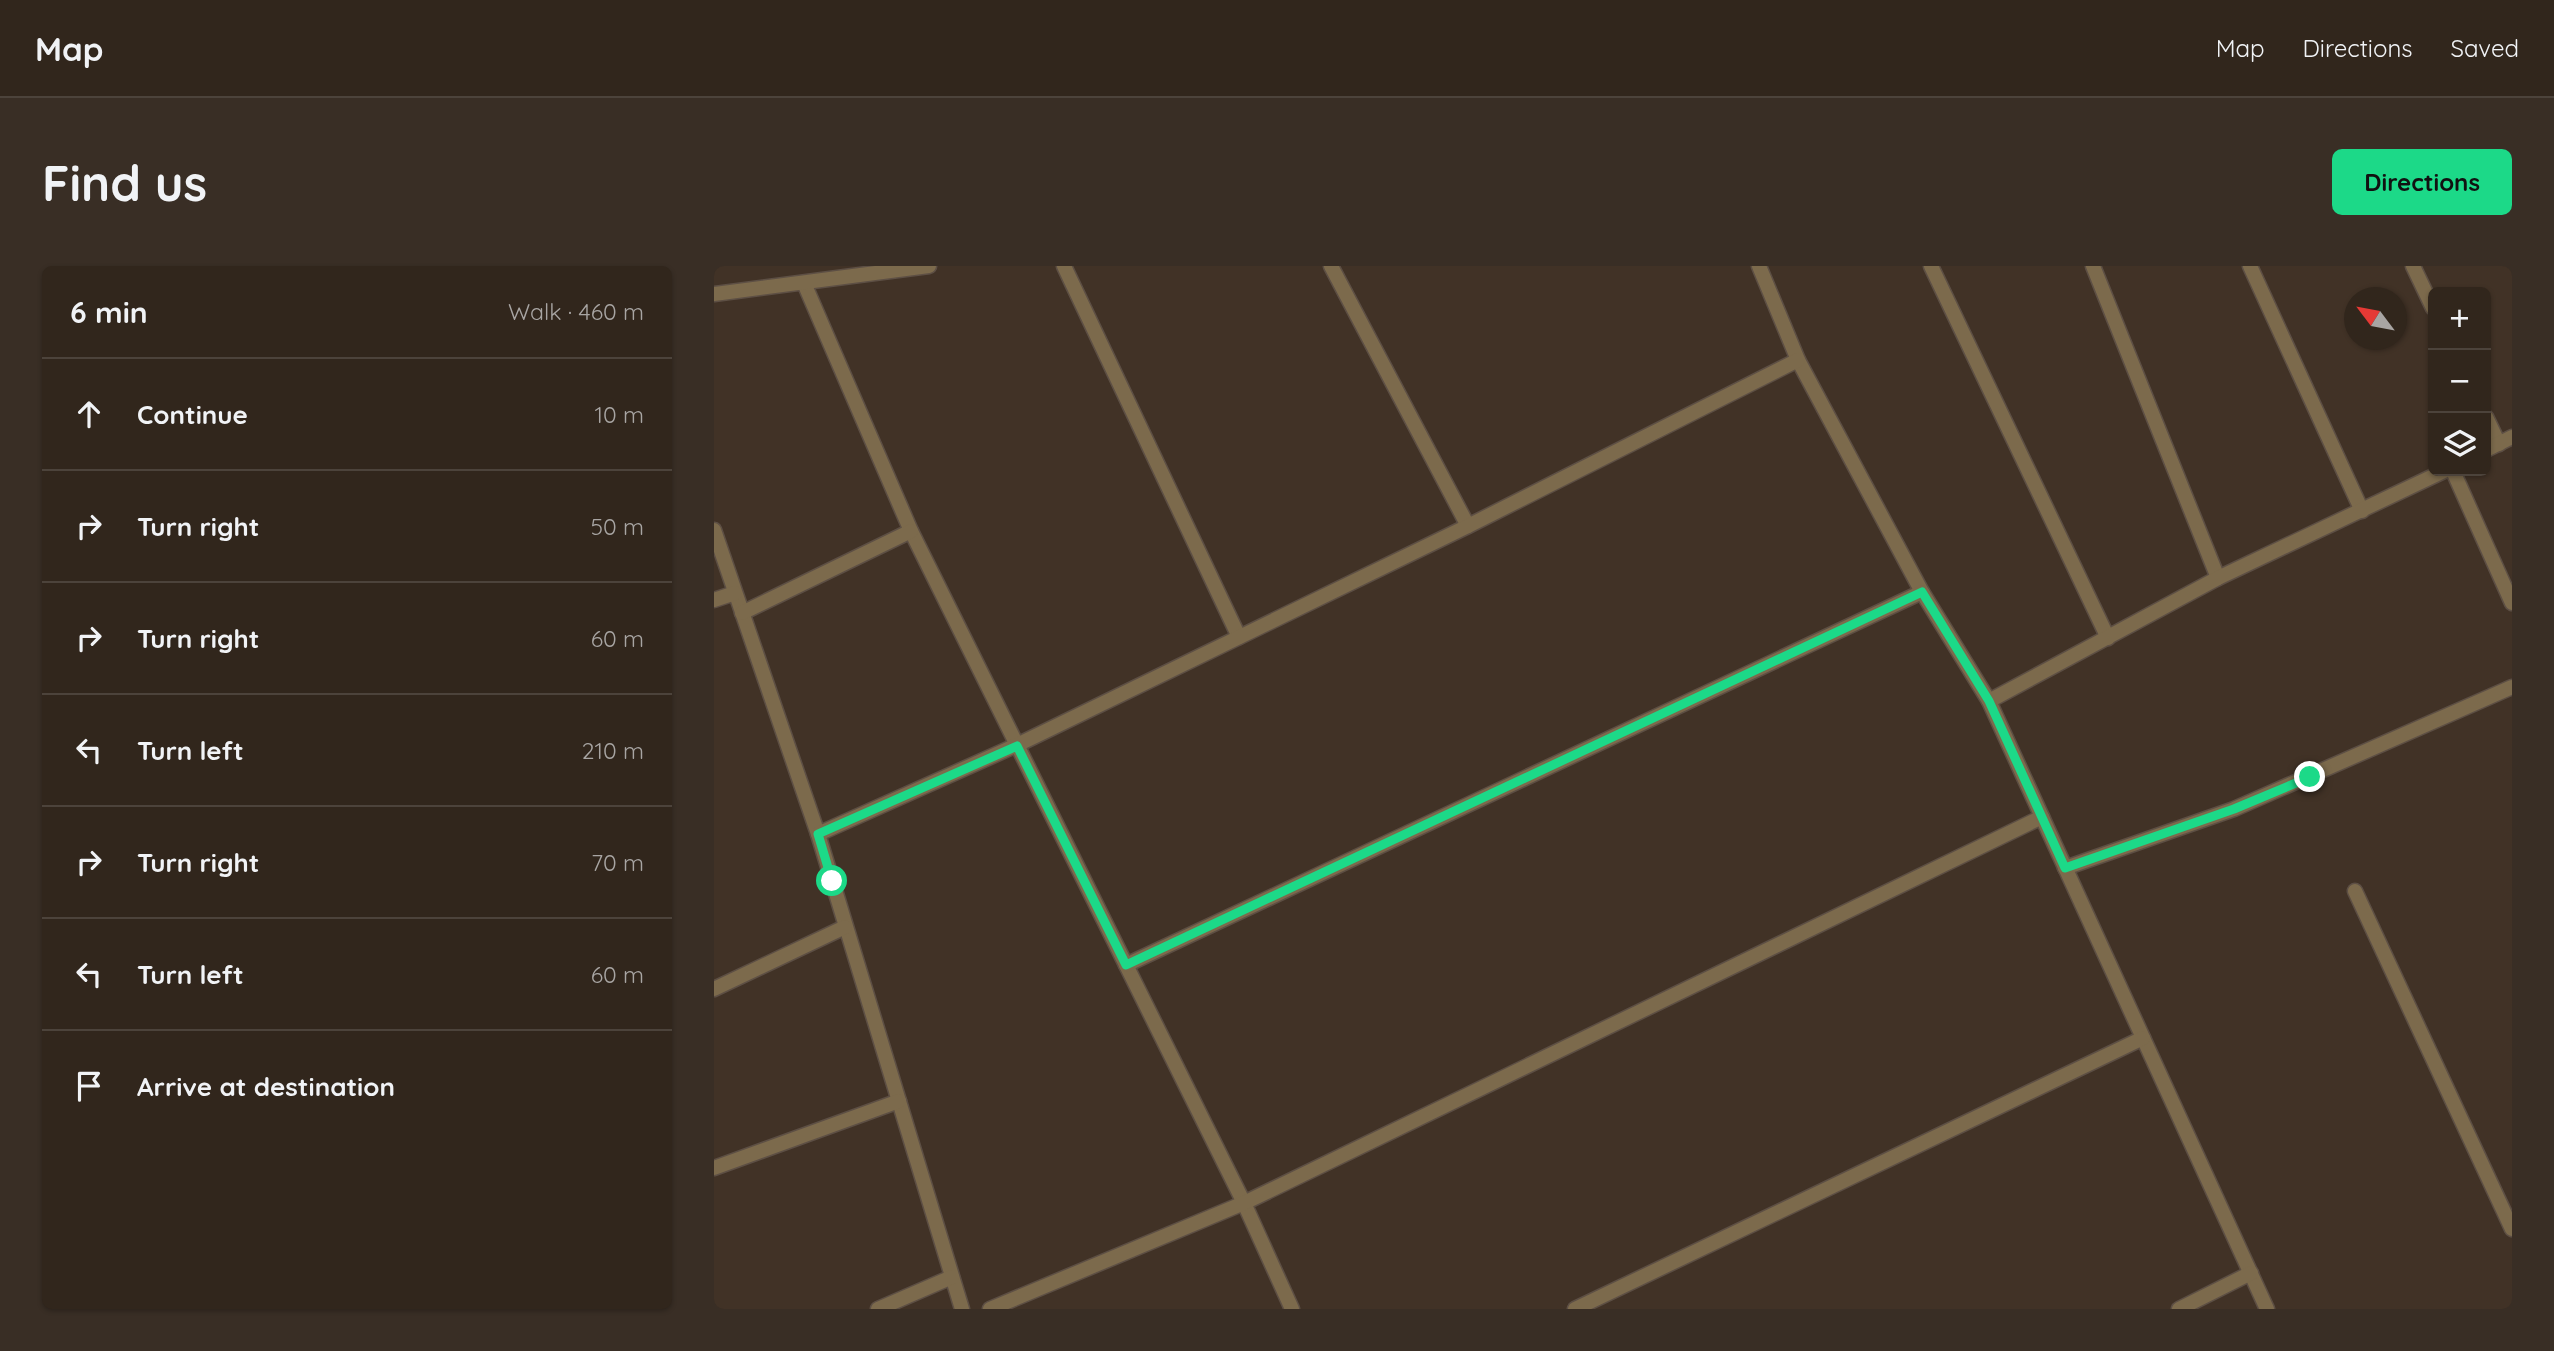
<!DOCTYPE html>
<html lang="en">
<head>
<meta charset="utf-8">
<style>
  :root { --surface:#31261c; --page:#392e25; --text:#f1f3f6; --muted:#a8a5a3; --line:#4c433b; --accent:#1cd988 }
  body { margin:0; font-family:Quicksand,sans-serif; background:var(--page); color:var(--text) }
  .controls { position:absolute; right:21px; top:21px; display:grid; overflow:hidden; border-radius:10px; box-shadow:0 2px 5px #0004 }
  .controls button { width:63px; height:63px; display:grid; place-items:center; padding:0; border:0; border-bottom:2px solid var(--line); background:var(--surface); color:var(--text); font:35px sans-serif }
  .compass { position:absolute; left:1630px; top:21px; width:63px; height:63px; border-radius:50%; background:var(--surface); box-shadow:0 2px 5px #0004; rotate:302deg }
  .stop { position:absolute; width:21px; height:21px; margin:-16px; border:5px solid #1cd988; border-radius:50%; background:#fff }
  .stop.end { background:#1cd988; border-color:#fff; box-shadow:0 2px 7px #0008 }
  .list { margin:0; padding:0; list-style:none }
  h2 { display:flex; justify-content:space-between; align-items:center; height:91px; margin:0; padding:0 28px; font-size:30px }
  h2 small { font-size:23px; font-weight:400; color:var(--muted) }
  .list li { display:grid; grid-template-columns:46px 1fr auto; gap:21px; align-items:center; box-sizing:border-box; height:112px; padding:0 28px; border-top:2px solid var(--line) }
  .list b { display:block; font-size:26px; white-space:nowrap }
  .list em { font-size:23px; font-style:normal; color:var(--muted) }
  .icon { flex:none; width:38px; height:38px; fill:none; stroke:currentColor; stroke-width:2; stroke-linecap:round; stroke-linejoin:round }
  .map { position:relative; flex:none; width:1798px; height:1043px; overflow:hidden; border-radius:10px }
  header { display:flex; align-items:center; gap:42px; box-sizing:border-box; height:98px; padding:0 35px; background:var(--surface); border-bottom:2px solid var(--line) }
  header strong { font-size:33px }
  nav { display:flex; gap:38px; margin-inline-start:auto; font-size:24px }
  .intro { display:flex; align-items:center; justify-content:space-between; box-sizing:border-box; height:168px; padding:0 42px }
  h1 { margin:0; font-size:49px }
  .button { padding:18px 32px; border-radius:10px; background:var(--accent); color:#111; font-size:24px; font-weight:700 }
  main { display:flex; gap:42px; padding:0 42px }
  aside { flex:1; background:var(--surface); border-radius:10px; box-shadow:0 2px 5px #0004 }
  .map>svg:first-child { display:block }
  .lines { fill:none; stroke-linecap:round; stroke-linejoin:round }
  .street-casing { stroke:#5d4f44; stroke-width:17 }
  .street { stroke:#7c6a4c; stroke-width:14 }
  .route { stroke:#1cd988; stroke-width:9 }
</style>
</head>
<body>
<header>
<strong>Map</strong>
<nav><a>Map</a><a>Directions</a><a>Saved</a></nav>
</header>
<div class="intro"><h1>Find us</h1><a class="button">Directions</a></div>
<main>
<aside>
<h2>6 min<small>Walk · 460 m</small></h2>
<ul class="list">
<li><svg class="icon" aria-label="ahead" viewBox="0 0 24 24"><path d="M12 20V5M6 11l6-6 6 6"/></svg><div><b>Continue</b></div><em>10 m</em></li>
<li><svg class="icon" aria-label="right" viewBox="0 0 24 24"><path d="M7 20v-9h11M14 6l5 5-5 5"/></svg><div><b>Turn right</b></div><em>50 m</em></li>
<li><svg class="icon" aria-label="right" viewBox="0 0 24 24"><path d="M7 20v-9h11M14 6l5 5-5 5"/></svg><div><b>Turn right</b></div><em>60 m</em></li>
<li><svg class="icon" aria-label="left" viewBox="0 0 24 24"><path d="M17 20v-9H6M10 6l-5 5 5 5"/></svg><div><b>Turn left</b></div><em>210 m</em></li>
<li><svg class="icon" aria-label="right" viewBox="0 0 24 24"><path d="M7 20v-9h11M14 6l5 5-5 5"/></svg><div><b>Turn right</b></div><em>70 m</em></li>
<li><svg class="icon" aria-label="left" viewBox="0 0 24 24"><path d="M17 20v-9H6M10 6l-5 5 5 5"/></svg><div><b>Turn left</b></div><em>60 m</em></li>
<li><svg class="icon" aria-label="arrive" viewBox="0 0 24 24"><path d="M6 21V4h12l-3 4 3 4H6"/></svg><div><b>Arrive at destination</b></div></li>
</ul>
</aside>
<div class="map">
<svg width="1798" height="1043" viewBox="0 0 1798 1043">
  <rect width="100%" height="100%" fill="#413226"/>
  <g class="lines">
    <defs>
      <g id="street">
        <polyline points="350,0 525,371"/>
        <polyline points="617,0 754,260"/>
        <polyline points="1045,0 1084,94 1208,326 1275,435 1553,1043"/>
        <polyline points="1217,0 1394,372"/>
        <polyline points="1379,0 1504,312"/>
        <polyline points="1536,0 1648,245"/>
        <polyline points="1699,0 1719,42"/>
        <polyline points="90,17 197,265 530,937 578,1043"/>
        <polyline points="0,28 215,0"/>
        <polyline points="1772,151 1785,178"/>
        <polyline points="1772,184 1798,171"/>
        <polyline points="1739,205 1798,337"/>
        <polyline points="0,264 104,568 248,1043"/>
        <polyline points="0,334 21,327"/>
        <polyline points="28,347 197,265"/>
        <polyline points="1275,435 1504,312 1730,205"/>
        <polyline points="104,568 303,479 754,260 1084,94"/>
        <polyline points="1351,602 1520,543 1798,421"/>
        <polyline points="1641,625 1798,963"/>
        <polyline points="412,699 1208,326"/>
        <polyline points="0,723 131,661"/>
        <polyline points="0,902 185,835"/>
        <polyline points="164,1043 238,1011"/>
        <polyline points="276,1043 530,937 1328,551"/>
        <polyline points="861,1043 1429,772"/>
        <polyline points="1465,1043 1537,1007"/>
      </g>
    </defs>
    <use href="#street" class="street-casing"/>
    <use href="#street" class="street"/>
  </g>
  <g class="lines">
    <polyline class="route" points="118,615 104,568 303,480 412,699 1208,326 1275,435 1351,602 1520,543 1596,511"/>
  </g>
</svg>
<div class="controls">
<button>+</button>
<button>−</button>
<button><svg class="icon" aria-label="layers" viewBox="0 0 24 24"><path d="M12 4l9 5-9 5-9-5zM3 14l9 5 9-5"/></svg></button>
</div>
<svg class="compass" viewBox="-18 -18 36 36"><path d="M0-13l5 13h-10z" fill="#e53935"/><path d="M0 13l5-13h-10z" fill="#a8a5a3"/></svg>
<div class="stop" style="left:118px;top:615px"></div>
<div class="stop end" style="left:1596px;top:511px"></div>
</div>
</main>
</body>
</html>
